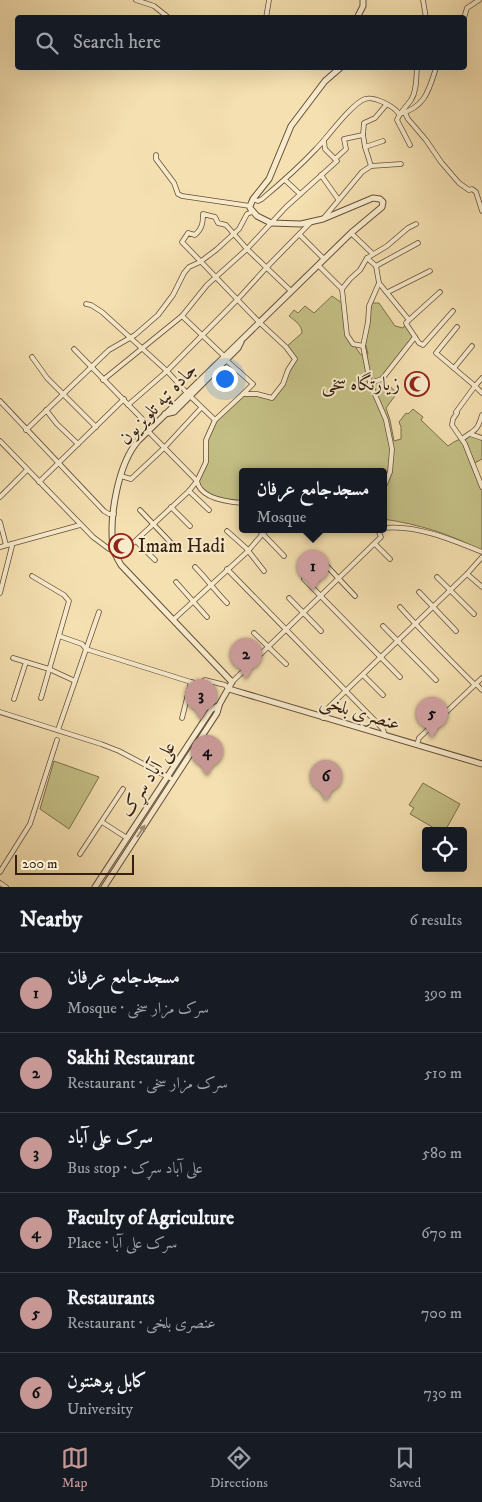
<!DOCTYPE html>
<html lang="en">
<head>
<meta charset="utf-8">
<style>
  :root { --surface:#171b24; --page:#20242c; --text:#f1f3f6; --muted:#9ea1a6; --line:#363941; --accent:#c59692 }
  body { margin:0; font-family:"IM FELL DW Pica",Amiri,serif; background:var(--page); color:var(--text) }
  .controls { position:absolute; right:15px; bottom:15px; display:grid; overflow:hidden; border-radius:5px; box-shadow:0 5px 20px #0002 }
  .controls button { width:45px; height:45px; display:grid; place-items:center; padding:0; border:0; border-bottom:1px solid var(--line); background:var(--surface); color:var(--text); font:25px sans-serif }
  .scale { position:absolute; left:15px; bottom:12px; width:119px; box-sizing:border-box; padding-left:5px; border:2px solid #351f11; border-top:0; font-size:14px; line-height:18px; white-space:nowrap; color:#351f11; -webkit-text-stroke:4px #f8ebcc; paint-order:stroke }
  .you { position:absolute; left:224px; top:378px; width:18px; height:18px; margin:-12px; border:4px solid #fff; border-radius:50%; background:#1a73e8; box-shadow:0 0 0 8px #1a73e833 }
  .badge { display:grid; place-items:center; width:32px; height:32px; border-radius:50%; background:var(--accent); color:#111; font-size:16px; font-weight:700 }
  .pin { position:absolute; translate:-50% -41px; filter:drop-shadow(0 1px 2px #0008) }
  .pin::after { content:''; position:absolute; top:26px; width:18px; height:15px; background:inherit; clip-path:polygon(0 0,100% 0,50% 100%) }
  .popup { position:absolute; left:239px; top:468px; width:148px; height:65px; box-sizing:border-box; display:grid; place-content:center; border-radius:5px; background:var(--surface); filter:drop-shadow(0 1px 4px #0005); font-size:16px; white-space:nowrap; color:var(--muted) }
  .popup b { font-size:19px; color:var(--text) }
  .popup::after { content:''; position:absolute; left:50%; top:100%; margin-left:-10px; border:10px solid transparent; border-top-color:var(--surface) }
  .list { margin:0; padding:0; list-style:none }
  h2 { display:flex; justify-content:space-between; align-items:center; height:65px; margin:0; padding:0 20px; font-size:21px }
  h2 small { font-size:16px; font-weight:400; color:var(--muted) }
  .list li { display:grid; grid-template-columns:32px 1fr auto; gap:15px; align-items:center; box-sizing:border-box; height:80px; padding:0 20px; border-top:1px solid var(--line) }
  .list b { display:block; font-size:19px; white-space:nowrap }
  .list p { margin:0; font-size:16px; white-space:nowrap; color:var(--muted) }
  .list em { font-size:16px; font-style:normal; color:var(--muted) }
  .icon { flex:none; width:28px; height:28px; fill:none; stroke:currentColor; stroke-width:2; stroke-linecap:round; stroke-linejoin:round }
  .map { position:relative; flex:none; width:482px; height:887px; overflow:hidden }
  .search { position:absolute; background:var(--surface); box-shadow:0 5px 20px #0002; left:15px; right:15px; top:15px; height:55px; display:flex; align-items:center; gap:12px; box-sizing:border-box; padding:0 18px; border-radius:5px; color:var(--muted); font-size:19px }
  .sheet { height:545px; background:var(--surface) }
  nav { display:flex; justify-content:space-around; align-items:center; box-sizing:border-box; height:70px; border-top:1px solid var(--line); background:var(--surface); font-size:14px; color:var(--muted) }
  nav a { display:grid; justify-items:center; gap:2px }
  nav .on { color:var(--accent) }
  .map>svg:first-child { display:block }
  .green { fill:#c4c086; stroke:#7c704c }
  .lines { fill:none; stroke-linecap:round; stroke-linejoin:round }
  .minor-casing { stroke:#654f39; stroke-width:5.5 }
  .tertiary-casing { stroke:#654f39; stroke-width:7 }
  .minor { stroke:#f8ebcc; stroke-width:4 }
  .tertiary { stroke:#f8ebcc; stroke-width:5 }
  .oneway { fill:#a08f78 }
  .labels { text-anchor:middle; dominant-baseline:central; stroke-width:4; stroke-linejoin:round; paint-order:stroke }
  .poi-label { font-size:19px; fill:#351f11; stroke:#f8ebcc; text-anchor:end }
  .street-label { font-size:19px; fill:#351f11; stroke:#f8ebcc }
</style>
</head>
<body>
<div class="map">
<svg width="482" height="887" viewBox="0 0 482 887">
  <rect width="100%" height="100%" fill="#f5e0b1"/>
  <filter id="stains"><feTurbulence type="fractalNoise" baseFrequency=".004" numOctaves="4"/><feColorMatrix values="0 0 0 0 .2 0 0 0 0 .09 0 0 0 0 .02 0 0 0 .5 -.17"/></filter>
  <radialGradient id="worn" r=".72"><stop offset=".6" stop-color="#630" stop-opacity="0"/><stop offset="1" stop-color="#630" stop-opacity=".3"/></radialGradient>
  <g class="green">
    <path d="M332,296L342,303L346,333L361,355L368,354L364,338L369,303H379L395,326L403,328L406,323L415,337L382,379L397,393L386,408L390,420L394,441L401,439V427L399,422L406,413L408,414L413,409L423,417L421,420L448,446C455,440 463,439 470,433L482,437V459L473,464L482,489V551C451,534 418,524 383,519V472H243V503L215,498L198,487L200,474L206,462V440L215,420L236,400L248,393L272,398L283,384L295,359L286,347L302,333C302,325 295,321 289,316L294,310L298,313L305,306L314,313Z"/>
    <polygon points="54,761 99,777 69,829 40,809"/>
    <polygon points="423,783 460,804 445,831 439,831 410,814 414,808 409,805"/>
  </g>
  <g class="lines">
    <defs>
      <g id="minor">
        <polyline points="136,0 154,6 169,18"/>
        <polyline points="423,0 426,18"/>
        <polyline points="266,18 269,0"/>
        <polyline points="464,18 467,8 479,0"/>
        <polyline points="405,113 408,119 426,140 441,162 459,183 469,190 472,189 476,192 482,211"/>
        <polyline points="363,135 365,147 371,166"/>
        <path d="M410,145L397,120C400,112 406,107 411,100C417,91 416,78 417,68"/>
        <polyline points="365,147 383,141"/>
        <polyline points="156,155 156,159 174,183 178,194 182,196 250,206"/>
        <polyline points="335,159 346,149 344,139 363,135 364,123 375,118 386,105"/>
        <polyline points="321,175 338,199"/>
        <polyline points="285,180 300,194"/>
        <path d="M253,199L258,201L262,199C281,183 299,167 316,149C327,138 351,104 365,99C374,96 394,106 399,114C425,108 429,90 436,68"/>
        <polyline points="323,219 362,172 371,166 401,164"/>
        <polyline points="351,233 373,254"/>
        <polyline points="300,235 324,259"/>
        <polyline points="367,258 376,266 379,283 409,320 406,323 407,325 419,343 423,345 453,311"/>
        <polyline points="318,265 342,289"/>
        <polyline points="376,266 418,243"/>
        <polyline points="379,283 369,306 368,322 363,346 370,383 386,420 392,449 390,472 383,489"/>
        <polyline points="388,292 430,271"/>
        <polyline points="86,304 91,305 102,312 167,371 187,393"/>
        <polyline points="182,316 224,356"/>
        <polyline points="409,320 440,292"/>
        <polyline points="457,327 436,353 475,386 456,412 457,413 453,419 452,425 465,444 482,487"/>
        <polyline points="363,346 353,344 347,335 342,289 350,279 360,270 367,258 387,246 408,228 416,224"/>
        <polyline points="74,349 151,428"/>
        <polyline points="32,357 47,378 96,427"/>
        <polyline points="226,360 253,384 243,394"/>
        <polyline points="454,368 472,346"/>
        <polyline points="482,378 475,386 482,393"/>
        <polyline points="103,380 182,316 207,285 247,249 286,207 337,161 325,149 324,141"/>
        <polyline points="370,383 382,379 415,337"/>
        <polyline points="190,396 215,420"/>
        <polyline points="0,401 104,511 109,514 114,514"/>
        <polyline points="128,405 167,371 238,299 267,267 310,223"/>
        <polyline points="46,410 57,424 78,444"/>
        <polyline points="26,430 109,350 135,335 158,315 173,295 184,273 189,267 200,262 216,250 239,229 247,214 252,212"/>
        <path d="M148,431L197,481C200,499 228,502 243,503"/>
        <polyline points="470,434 482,438"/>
        <path d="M462,439C475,429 477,432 482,415"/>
        <polyline points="0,441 93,537 109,549 113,548"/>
        <polyline points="121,476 131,479 164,448 201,408"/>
        <polyline points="39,482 124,399"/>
        <polyline points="189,491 209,510"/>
        <polyline points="0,497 27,470"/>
        <polyline points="171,507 190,526"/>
        <polyline points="140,510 173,545"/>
        <polyline points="0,522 6,545"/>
        <path d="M383,528C415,524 453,540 482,552"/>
        <polyline points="259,530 284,556"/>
        <polyline points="227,531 246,548 264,571"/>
        <polyline points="136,541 155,560"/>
        <polyline points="375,544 390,559"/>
        <polyline points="0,547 80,525"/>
        <path d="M117,558L189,491L197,481L206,462V440L215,420L243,394H257L272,398L283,384L288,370L295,359L286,347L259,322L182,242L188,233L195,235C202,229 203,223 203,214L215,217L218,223L226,225L247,249L291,291"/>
        <polyline points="325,564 355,596"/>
        <path d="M195,567C207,579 215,591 227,603"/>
        <polyline points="227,569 383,729 385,736"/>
        <polyline points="467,574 482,587"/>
        <polyline points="32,576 64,595 69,601 41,698"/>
        <polyline points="437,577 474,614"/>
        <polyline points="304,579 400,677"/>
        <polyline points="176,582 207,617"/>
        <polyline points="419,592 456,631"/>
        <polyline points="0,593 12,546 12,544"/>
        <polyline points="289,598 321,631"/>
        <path d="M400,607C424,634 449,659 475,685"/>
        <polyline points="173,620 247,552 266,530"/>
        <polyline points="383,626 436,680"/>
        <polyline points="254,633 286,664"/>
        <polyline points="59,636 82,644 86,649 191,682 200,684 205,680 225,685 229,689"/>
        <polyline points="242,655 251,664"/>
        <polyline points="13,658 49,669 75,681"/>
        <polyline points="363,675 383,695"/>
        <polyline points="232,682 381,537 378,530"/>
        <polyline points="476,684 482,690"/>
        <polyline points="14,699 26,662"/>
        <polyline points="0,712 101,744 119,751 170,778"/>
        <polyline points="182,718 191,682"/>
        <polyline points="323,718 329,707 467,574 482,557"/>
        <polyline points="58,730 99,612"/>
        <polyline points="417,745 419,738 482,678"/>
        <polyline points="102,822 127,838"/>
        <polyline points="80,854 123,789"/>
        <polyline points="0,872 30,824 57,740"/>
        <polyline points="0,883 6,887"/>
      </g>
      <g id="tertiary">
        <polyline points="357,18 363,6 363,0"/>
        <polyline points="165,414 174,412 238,348 241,342"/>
        <polyline points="229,689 482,764"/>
        <path d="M95,887L211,710L219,705L232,682L121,565C118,560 114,553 113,547C109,517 118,464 138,441L351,233L382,207L383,202L380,199L373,198L323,219L301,224L271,223L257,216L250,208V206L253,199L269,179L291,126L325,81L340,68"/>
        <polyline points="104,887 217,713 219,706"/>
      </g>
    </defs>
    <use href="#minor" class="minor-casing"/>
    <use href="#tertiary" class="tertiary-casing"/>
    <use href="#minor" class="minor"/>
    <use href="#tertiary" class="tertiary"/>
  </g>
  <defs><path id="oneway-solid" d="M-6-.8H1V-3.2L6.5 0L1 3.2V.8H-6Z" transform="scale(1.25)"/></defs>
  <use class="oneway" href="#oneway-solid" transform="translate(141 831) rotate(-57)"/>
  <defs>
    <symbol id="mosque-ring" viewBox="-11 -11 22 22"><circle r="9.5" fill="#f8ebcc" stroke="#8f2418" stroke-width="1.5"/><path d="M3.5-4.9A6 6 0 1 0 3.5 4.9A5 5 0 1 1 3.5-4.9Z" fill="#8f2418"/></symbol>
  </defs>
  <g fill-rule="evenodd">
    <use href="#mosque-ring" x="403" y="370" width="28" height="28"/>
    <use href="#mosque-ring" x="107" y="532" width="28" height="28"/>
  </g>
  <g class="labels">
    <g class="poi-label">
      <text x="400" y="384">زیارتگاه سخی</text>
      <text x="138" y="546" text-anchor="start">Imam Hadi</text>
    </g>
    <g class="street-label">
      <text transform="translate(158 404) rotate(-47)">جاده تپه تلویزیون</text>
      <text transform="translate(360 713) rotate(17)">عنصری بلخی</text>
      <text transform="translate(148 779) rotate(-57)">علی آباد سړک</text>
    </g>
  </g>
  <rect width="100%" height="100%" filter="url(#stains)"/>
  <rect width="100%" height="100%" fill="url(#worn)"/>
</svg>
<div class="controls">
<button><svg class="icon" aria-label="locate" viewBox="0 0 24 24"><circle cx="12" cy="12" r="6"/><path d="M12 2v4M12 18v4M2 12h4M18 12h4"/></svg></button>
</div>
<div class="scale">200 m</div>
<div class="you"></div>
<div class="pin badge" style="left:313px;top:591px">1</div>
<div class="popup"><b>مسجدجامع عرفان</b>Mosque</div>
<div class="pin badge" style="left:246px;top:679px">2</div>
<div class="pin badge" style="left:201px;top:720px">3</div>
<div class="pin badge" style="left:207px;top:776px">4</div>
<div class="pin badge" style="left:432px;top:738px">5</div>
<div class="pin badge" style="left:326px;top:801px">6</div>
<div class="search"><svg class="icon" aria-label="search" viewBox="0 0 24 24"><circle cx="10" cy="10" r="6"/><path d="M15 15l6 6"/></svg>Search here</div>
</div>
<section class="sheet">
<h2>Nearby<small>6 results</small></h2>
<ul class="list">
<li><span class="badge">1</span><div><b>مسجدجامع عرفان</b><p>Mosque · سرک مزار سخی</p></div><em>390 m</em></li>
<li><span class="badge">2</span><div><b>Sakhi Restaurant</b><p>Restaurant · سرک مزار سخی</p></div><em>510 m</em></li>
<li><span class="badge">3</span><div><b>سرک علی آباد</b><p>Bus stop · علی آباد سړک</p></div><em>580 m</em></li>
<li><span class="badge">4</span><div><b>Faculty of Agriculture</b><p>Place · سرک علی آبا</p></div><em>670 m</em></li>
<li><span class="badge">5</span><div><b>Restaurants</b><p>Restaurant · عنصری بلخی</p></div><em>700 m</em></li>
<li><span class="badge">6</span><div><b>کابل پوهنتون</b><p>University</p></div><em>730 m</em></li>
</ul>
</section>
<nav>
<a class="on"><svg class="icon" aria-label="map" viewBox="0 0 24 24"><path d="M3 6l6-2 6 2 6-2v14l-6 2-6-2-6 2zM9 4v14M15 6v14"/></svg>Map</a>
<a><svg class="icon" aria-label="directions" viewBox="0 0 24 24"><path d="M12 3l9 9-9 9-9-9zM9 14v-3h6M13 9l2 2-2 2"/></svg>Directions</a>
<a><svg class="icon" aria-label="saved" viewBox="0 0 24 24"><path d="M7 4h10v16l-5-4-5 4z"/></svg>Saved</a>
</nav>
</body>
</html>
